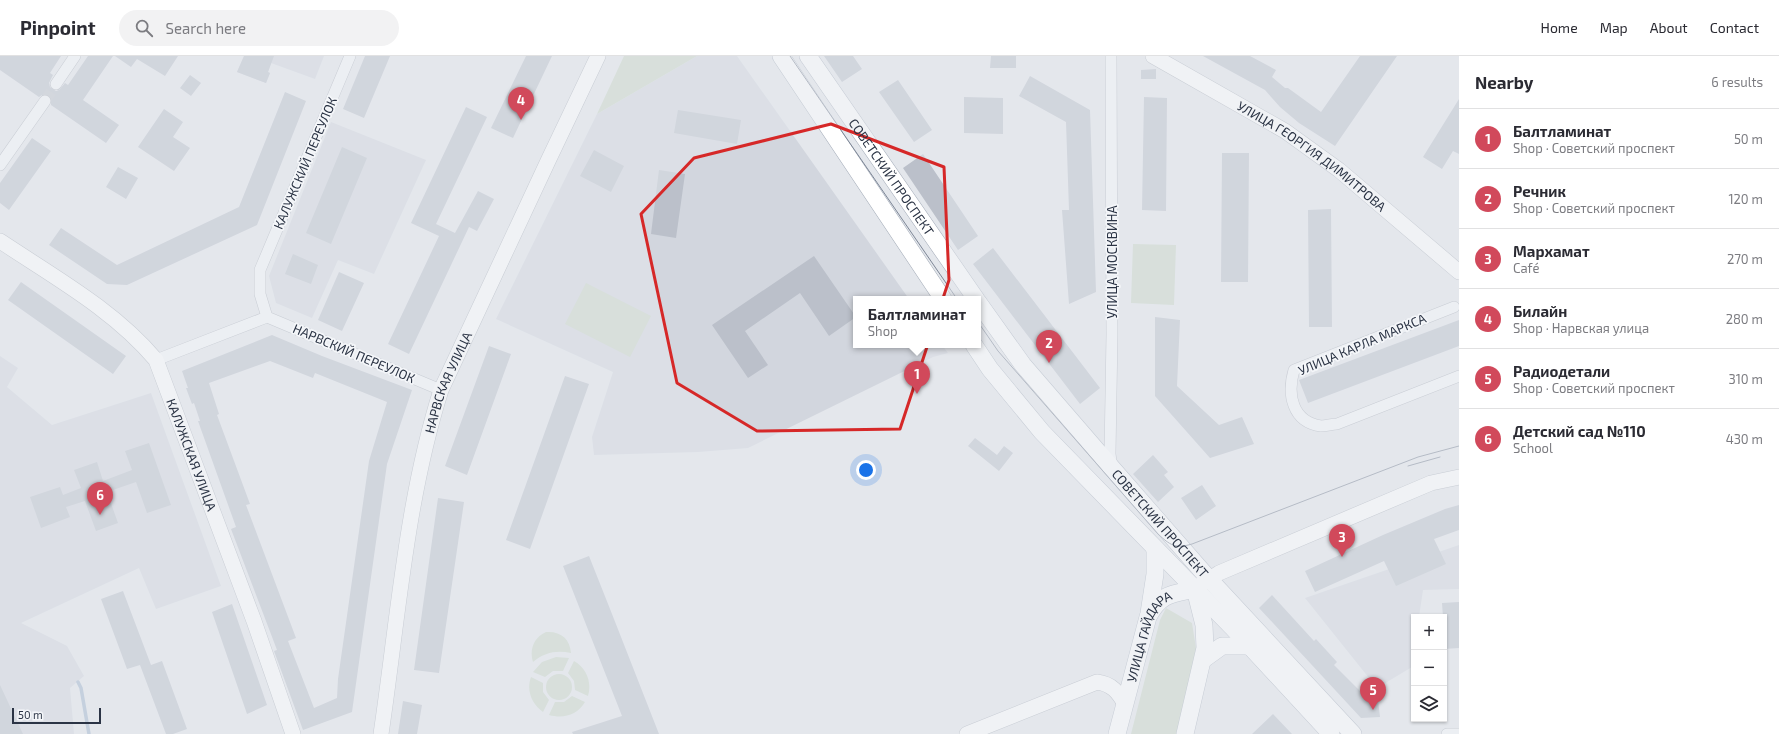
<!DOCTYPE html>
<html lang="en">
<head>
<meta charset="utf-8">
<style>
	:root { --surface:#fff; --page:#f2f2f3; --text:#2b2b33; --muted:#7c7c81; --line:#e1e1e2; --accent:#d1495b }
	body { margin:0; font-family:"Exo 2",sans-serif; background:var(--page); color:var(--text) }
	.controls { position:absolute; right:12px; bottom:12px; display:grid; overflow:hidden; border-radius:0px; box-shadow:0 1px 3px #0004 }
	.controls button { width:36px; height:36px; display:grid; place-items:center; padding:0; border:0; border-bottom:1px solid var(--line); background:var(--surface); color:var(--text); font:20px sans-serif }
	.scale { position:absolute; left:12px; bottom:10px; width:89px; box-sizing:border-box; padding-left:4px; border:2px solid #2b3445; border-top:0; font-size:11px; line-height:14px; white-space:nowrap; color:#2b3445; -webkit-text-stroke:3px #f4f6f9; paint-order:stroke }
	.you { position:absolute; left:866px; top:414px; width:14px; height:14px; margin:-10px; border:3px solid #fff; border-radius:50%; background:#1a73e8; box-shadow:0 0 0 6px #1a73e833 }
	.badge { display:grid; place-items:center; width:26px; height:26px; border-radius:50%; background:var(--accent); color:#fff; font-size:13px; font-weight:700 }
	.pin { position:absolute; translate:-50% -33px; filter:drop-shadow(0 1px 2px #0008) }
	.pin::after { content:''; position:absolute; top:21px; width:14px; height:12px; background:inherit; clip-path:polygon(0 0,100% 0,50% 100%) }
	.popup { position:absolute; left:853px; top:240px; width:128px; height:52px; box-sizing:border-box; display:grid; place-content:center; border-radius:0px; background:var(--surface); filter:drop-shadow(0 1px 3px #0005); font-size:13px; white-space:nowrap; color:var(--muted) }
	.popup b { font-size:15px; color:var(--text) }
	.popup::after { content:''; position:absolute; left:50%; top:100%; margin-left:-8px; border:8px solid transparent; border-top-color:var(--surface) }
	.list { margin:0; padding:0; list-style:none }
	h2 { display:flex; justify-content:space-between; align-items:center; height:52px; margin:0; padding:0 16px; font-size:17px }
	h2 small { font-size:13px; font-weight:400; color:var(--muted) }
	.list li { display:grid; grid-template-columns:26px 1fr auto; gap:12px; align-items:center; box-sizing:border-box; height:60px; padding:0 16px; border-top:1px solid var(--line) }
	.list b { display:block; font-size:15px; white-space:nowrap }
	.list p { margin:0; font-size:13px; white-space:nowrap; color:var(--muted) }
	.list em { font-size:13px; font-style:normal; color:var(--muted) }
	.icon { flex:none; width:22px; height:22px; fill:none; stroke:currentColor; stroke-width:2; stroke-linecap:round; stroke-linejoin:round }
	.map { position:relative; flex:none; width:1459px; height:678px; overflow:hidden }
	header { display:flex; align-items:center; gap:24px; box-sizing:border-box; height:56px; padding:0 20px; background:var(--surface); border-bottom:1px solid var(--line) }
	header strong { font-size:19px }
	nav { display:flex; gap:22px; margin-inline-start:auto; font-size:14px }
	.search { width:280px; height:36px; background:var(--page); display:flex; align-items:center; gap:10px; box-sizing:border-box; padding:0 14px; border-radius:22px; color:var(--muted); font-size:15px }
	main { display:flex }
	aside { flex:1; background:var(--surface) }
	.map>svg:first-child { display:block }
</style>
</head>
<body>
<header>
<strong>Pinpoint</strong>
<div class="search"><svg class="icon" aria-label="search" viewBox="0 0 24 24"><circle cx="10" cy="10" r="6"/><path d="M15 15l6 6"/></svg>Search here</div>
<nav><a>Home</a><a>Map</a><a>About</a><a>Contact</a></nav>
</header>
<main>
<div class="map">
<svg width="1459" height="678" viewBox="0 0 1459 678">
	<rect width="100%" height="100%" fill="#e4e7ec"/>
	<path fill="#d2d6de" d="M244,0H324L315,23L271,7L268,16L270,17L266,27L237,16Z
		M697,0H737L909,243H856V289H942L948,297L933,301L748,392L698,396L594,399L592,381L613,316L496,263L597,58Z
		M331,66L426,104L374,218L338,204L312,262L276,247L269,220Z
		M0,300L18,312L7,331L52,369L151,337L221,530L156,553L139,512L21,567L67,590L84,620L70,632L74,678H0Z
		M1459,489V533L1423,534L1419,561H1414V599L1412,611L1377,632L1305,542Z"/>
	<path fill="#c9d6c5" d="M624,0H697L597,58Z
		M1133,188L1176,189L1174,249L1131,247Z
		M586,227L651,260L630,301L565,268Z
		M1166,552L1192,567L1198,605L1177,678H1131L1160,564Z
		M546,576C561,575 570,583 571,597C557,594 545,596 533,606C529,594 534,581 546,576Z
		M556,601L569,602L563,615H553L545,621L533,616L542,606Z
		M574,605C587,612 592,627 588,640L575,634L574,625L568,617Z
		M546 631a13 13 0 1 1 26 0a13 13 0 1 1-26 0Z
		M531,621L543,627V636L549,644L543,656C532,648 526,635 531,621Z
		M572,640L585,646C577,659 564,663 549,659L555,646H564Z"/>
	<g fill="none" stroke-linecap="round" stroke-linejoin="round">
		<path stroke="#9fb4cc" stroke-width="3.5" d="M78,626L81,632L89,678"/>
	</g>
	<path fill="#bbc0ca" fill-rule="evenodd" d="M0,0H61L50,17L53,19L49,27L50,31L56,35L59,34L65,27L68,29L88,0H113L83,44L119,69L106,87L51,49V42L49,39H42L39,41L0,14Z
		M115,0H178L165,20L137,3L131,11Z
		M244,0H274L268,16L270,17L266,27L237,16Z
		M365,0H390L364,62L343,53Z
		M526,0H552L513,82L491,72Z
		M824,0H853L862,13L842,26Z
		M991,0H1016V12H990Z
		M1203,0H1250L1276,14L1272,21L1285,32H1288L1321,56L1360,0H1397L1335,90L1299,67L1280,51L1265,34Z
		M1156,13V23H1141V14Z
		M190,19L201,27L191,40L180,32Z
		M1030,20L1090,54L1096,236L1069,248L1062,154H1069L1066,66L1019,40Z
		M898,24L932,74L914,86L879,36Z
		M285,36L306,45L257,169L127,229L107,228L49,189L61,172L117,209L239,151Z
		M964,41L1003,42V78L964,77Z
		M1144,41L1167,42L1166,155L1142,154Z
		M1459,43V98L1453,95L1442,113L1423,101Z
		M466,51L487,61L436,168L455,177L478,135L494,143L477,175L469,171L409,298L388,288L439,180L411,167Z
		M164,53L183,66L173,81L190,92L174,115L138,91Z
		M678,54L741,64L737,88L674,77Z
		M32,82L51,95L9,154L0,147V127Z
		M342,91L367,102L331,188L306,177Z
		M594,94L624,110L611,136L580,120Z
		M1222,97H1249L1248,226H1221Z
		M923,98L978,180L958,194L903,112Z
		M118,111L138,122L126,143L106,131Z
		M659,114L685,118L676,182L651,178Z
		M1331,153L1332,271H1309L1308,154Z
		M993,192L1100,332L1080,348L973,208Z
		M293,198L318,209L311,228L285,218Z
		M814,200L856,261L829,280L800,237L745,275L768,309L748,322L712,269Z
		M339,216L364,227L342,275L318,264Z
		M21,226L126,300L113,318L8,244Z
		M1155,261L1180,264L1177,330L1219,369L1242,361L1254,388L1210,402L1155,340Z
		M1459,264V290L1308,347L1299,324Z
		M272,279L322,300L412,334L387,408L352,656L303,674L274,595L277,594L231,473L236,471L198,365H200L194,347L192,348L186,332H188L182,315ZM270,305L313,322L315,317L387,346L369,405L338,623L337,642L314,652L288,585L296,582L246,449L250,448L217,359L219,358L209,327Z
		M489,290L511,298L467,419L445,410Z
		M565,320L589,328L530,493L506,484Z
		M975,382L997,399L1004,390L1013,397L999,415L968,390Z
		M149,387L171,449L147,457L136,426L107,436L118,467L96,475L85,445L66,451L70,461L41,472L30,441L60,431L63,439L81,432L74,414L97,406L103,425L132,414L125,395Z
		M1153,399L1168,416L1164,419L1174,431L1158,446L1133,418Z
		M1202,429L1216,450L1196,464L1181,442Z
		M438,442L464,446L439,617L414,614Z
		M1459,449V474L1434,483L1446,508L1396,530L1384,505L1315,536L1305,515L1383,479L1445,453Z
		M589,500L612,558L659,678H573L572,676L622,660L563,510Z
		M123,535L151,609L162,605L187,673L173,678H166L140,609L127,613L101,543Z
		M1272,539L1314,585L1316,583L1337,606L1334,609L1369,644H1378L1380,661L1361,662L1259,552Z
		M1459,546V592L1444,593V561H1443L1442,547Z
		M232,548L267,649L247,658L212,556Z
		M0,629L23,678H0Z
		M403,645L422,649L417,678H398Z
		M1273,658L1292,678H1252Z"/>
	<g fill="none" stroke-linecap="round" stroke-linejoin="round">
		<path stroke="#bfc3cb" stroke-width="11" stroke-dasharray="11 5.5" stroke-linecap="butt" d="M45,45L56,28"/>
		<defs>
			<path id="street" d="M1111,0L1112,278L1110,398L1112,412
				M56,28L75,0
				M0,109L45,45
				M1454,251L1294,314C1287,338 1292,366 1321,370C1326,370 1332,368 1337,368L1459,320
				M267,261L260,238V214L350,0
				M156,304L267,261L441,334
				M1447,678H1459"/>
			<g id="secondary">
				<path id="s1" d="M1153,0L1285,75L1339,114L1459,216"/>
				<path id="s2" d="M0,185C54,221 114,254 156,304L254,565L293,678"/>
				<path d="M1200,529L1219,517L1431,427L1459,421"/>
				<path id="s3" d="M381,678C398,563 406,445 441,334L548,105L598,0"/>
				<path d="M967,678L1097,626C1112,628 1118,636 1125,648"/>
			</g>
			<g id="primary">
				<path d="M781,0L943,243"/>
				<path id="s4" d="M808,0L976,243"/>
				<path id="s5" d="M978,246L1023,309L1112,412L1209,523L1353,678"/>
				<path d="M974,289L990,313L1042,376L1232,571L1331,678"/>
				<path d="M1149,557L1155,518V494"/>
				<path d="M1204,603L1222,590H1249"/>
				<path id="s6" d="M1117,678L1148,561C1160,538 1171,538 1195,533"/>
				<path d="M1185,678L1205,592L1204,569L1195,533"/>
			</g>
		</defs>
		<use href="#street" stroke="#a9aeb7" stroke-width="12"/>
		<use href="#secondary" stroke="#a9aeb7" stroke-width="16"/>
		<use href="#primary" stroke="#a3abb8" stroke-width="18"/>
		<use href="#street" stroke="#f7f8fa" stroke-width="11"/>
		<use href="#secondary" stroke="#fff" stroke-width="15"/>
		<use href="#primary" stroke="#fff" stroke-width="17"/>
		<path stroke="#7d8696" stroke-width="1" d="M790,0L957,243
			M978,266L998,295L1158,478C1170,489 1175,493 1192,488L1418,401L1459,390
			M1408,410L1440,401"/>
	</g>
	<path d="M0 0H1459V678H0ZM831,68L944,111L949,224L900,373L757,375L677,327L641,158L694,102Z" fill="#e4e7ec" fill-opacity=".55" fill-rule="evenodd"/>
	<path fill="none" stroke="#d62828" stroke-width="3" stroke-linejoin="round" d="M831,68L944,111L949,224L900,373L757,375L677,327L641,158L694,102Z"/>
	<g text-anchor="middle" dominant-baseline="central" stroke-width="3.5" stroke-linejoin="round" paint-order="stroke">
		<g font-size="13" fill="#2b3445" stroke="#f4f6f9">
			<text stroke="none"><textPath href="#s1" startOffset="188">УЛИЦА ГЕОРГИЯ ДИМИТРОВА</textPath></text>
			<text transform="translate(305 107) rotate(-67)">КАЛУЖСКИЙ ПЕРЕУЛОК</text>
			<text stroke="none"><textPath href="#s4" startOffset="147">СОВЕТСКИЙ ПРОСПЕКТ</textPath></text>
			<text transform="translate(1112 206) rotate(-90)">УЛИЦА МОСКВИНА</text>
			<text transform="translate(1362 288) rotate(-23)">УЛИЦА КАРЛА МАРКСА</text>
			<text transform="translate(354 297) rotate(23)">НАРВСКИЙ ПЕРЕУЛОК</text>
			<text stroke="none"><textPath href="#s3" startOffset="359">НАРВСКАЯ УЛИЦА</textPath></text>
			<text stroke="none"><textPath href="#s2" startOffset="298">КАЛУЖСКАЯ УЛИЦА</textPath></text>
			<text stroke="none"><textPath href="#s5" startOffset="287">СОВЕТСКИЙ ПРОСПЕКТ</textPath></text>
			<text stroke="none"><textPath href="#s6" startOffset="104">УЛИЦА ГАЙДАРА</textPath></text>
		</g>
	</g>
</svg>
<div class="controls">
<button>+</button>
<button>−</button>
<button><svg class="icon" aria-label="layers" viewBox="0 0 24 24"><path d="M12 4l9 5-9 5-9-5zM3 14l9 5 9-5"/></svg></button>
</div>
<div class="scale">50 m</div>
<div class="you"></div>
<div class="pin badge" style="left:917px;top:338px">1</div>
<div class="popup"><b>Балтламинат</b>Shop</div>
<div class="pin badge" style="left:1049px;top:307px">2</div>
<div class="pin badge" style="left:1342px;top:501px">3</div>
<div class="pin badge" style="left:521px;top:64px">4</div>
<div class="pin badge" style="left:1373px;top:654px">5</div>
<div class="pin badge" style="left:100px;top:459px">6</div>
</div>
<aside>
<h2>Nearby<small>6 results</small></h2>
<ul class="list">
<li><span class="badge">1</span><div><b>Балтламинат</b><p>Shop · Советский проспект</p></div><em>50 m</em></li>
<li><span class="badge">2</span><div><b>Речник</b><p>Shop · Советский проспект</p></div><em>120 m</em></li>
<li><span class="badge">3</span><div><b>Мархамат</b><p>Café</p></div><em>270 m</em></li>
<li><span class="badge">4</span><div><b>Билайн</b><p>Shop · Нарвская улица</p></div><em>280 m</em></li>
<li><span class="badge">5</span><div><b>Радиодетали</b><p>Shop · Советский проспект</p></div><em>310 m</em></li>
<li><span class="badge">6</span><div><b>Детский сад №110</b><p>School</p></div><em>430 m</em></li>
</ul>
</aside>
</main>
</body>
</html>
